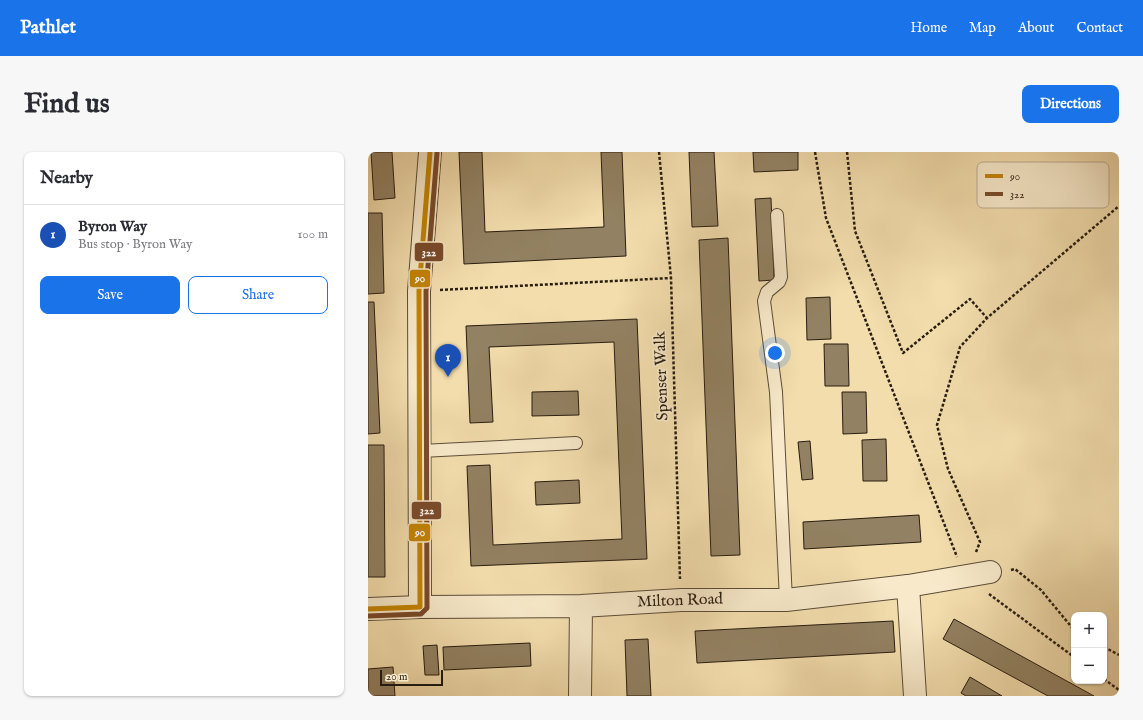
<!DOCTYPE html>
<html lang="en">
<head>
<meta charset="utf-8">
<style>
	:root { --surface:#fff; --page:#f7f7f7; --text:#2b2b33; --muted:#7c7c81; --line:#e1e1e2; --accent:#1a73e8 }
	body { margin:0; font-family:"IM FELL English",serif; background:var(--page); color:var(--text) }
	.controls { position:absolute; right:12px; bottom:12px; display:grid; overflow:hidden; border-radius:8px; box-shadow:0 1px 3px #0004 }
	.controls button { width:36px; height:36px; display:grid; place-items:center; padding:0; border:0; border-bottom:1px solid var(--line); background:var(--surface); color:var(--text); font:20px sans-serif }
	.scale { position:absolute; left:12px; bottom:10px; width:63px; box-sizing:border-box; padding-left:4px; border:2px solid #281d11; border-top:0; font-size:11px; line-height:14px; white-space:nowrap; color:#281d11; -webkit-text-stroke:3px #f7e9ca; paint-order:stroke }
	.you { position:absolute; left:407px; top:201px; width:14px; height:14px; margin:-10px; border:3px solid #fff; border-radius:50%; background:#1a73e8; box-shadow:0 0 0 6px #1a73e833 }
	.badge { display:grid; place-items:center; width:26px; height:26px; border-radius:50%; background:var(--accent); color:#fff; font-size:13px; font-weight:700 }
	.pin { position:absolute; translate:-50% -33px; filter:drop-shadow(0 1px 2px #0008) }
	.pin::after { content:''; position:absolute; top:21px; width:14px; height:12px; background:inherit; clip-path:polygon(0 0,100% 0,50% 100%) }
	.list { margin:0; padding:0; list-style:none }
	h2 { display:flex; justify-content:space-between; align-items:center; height:52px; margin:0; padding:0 16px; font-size:17px }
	h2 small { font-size:13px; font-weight:400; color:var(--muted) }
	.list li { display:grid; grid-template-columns:26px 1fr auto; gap:12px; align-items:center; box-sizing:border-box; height:60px; padding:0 16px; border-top:1px solid var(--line) }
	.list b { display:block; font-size:15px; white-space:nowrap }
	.list p { margin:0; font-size:13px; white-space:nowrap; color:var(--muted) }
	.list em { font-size:13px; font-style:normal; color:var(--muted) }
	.actions { display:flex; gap:8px; padding:12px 16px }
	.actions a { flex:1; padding:9px 0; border:1px solid var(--accent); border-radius:8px; text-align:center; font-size:14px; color:var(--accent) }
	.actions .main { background:var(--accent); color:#fff }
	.map { position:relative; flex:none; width:751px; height:544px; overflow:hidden; border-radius:8px }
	header { display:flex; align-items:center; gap:24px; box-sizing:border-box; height:56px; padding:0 20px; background:var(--accent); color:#fff }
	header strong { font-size:19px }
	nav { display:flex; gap:22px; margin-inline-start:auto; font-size:14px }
	.intro { display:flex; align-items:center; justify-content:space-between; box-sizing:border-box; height:96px; padding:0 24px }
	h1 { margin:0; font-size:28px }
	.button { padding:10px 18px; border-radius:8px; background:var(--accent); color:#fff; font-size:14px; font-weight:700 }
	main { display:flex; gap:24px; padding:0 24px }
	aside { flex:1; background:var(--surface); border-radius:8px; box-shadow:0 1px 3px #0004 }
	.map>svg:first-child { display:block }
</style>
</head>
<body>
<header>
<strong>Pathlet</strong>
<nav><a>Home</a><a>Map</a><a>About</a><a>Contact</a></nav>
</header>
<div class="intro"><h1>Find us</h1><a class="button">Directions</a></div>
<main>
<aside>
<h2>Nearby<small></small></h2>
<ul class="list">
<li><span class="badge" style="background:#1a4fb4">1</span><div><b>Byron Way</b><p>Bus stop · Byron Way</p></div><em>100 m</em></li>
</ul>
<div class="actions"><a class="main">Save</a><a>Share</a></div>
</aside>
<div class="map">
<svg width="751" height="544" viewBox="0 0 751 544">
	<rect width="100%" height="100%" fill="#f3ddad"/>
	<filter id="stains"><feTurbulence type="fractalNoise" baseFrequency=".005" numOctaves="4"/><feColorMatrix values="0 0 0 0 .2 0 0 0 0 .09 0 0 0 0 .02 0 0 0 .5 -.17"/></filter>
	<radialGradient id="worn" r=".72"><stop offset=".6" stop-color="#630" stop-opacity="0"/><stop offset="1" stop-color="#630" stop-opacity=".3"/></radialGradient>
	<path fill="#928162" stroke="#281d11" d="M3,0H24L27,46L6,48Z
		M91,0H114L117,80L236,75L233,0H254L258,104L96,112Z
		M321,0H346L350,74L324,75Z
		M385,0H430V18L386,20Z
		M403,46L406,128L391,129L387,47Z
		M0,61H14L16,141L0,142Z
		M360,86L372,403L343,404L331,88Z
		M462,145L463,187L439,188L438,146Z
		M0,150H6L12,281L0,282Z
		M269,167L279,407L103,414L99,314L122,313L125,393L254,387L246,190L121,195L125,270L102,271L98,174Z
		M456,192H480L481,234H457Z
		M210,239L211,263L164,264V240Z
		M474,240H498L499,281L475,282Z
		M518,287L519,329H495L494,288Z
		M442,289L445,327L434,328L430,290Z
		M0,293H16L17,425H0Z
		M211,328L212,351L168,353L167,330Z
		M551,363L553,390L436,397L435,370Z
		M586,467L726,544H680L575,487Z
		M525,469L527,500L329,511L327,479Z
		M280,487L283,544H259L257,488Z
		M162,491L163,514L76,518L75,495Z
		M69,493L71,523H57L55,494Z
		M25,515L27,544H0V517Z
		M602,525L634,544H598L593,541Z"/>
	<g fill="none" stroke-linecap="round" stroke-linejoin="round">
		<defs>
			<path id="lane" d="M409,63L413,125L411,130L399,140L396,149L408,240L418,448
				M53,299L208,291"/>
			<path id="street" d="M540,434L547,544
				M52,455L51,139L62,0
				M0,457L52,455L213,454L313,448H418L540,434L622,420
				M212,544L213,454"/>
		</defs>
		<use href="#lane" stroke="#5b4d38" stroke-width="14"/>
		<use href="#street" stroke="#5b4d38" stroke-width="24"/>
		<path stroke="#281d11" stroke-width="2.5" stroke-dasharray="3 2" stroke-linecap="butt" d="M291,0L303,126L312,427
			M447,0L458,66L589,405
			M479,0L487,79L535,201L602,147L619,166
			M72,138L303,126
			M608,400L612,390L580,317L569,273L592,195L619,166L751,54
			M643,418L647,417L673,438L706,478
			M621,442L706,505
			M736,495L751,503
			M736,527L751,538
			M751,544V543"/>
		<use href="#lane" stroke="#f7e9ca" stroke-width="12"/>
		<use href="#street" stroke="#f7e9ca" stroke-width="22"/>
		<defs>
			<path id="bus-1" d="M0,457L52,455L51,139L62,0"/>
			<path id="bus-2" d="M0,464L53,462L59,456L58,139L69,1"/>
		</defs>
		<use href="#bus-1" stroke="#f7e9ca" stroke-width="8"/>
		<use href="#bus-2" stroke="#f7e9ca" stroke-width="8"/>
		<use href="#bus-1" stroke="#c38404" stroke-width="5"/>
		<use href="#bus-2" stroke="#7a4b2a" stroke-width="5"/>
	</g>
	<g text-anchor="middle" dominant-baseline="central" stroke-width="3.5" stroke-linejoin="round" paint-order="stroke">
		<g font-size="16" fill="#281d11" stroke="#f7e9ca">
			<text transform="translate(294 224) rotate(-92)">Spenser Walk</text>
			<text transform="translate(312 449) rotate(-2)">Milton Road</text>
		</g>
	</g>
	<rect x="609" y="10" width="132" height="46" rx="6" fill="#f7e9ca" stroke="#b9ac92" stroke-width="1"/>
	<rect x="617" y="22" width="18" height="4" fill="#c38404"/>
	<rect x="617" y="40" width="18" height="4" fill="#7a4b2a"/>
	<g font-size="11" fill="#281d11">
		<text x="642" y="28">90</text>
		<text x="642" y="46">322</text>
	</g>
	<g stroke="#f7e9ca" stroke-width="1.5">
		<rect x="46" y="90" width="30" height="20" rx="4" fill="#7a4b2a"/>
		<rect x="41" y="117" width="22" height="19" rx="4" fill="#c38404"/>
		<rect x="43" y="349" width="31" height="19" rx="4" fill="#7a4b2a"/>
		<rect x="40" y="371" width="23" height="19" rx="4" fill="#c38404"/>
	</g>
	<g font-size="11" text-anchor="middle" font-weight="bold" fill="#fff">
		<text x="61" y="104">322</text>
		<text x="52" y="130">90</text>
		<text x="59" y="362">322</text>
		<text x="52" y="384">90</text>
	</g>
	<rect width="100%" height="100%" filter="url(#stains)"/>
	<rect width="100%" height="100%" fill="url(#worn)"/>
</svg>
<div class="controls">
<button>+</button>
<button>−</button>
</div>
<div class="scale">20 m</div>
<div class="you"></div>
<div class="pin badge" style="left:80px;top:225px;background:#1a4fb4">1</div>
</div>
</main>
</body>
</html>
